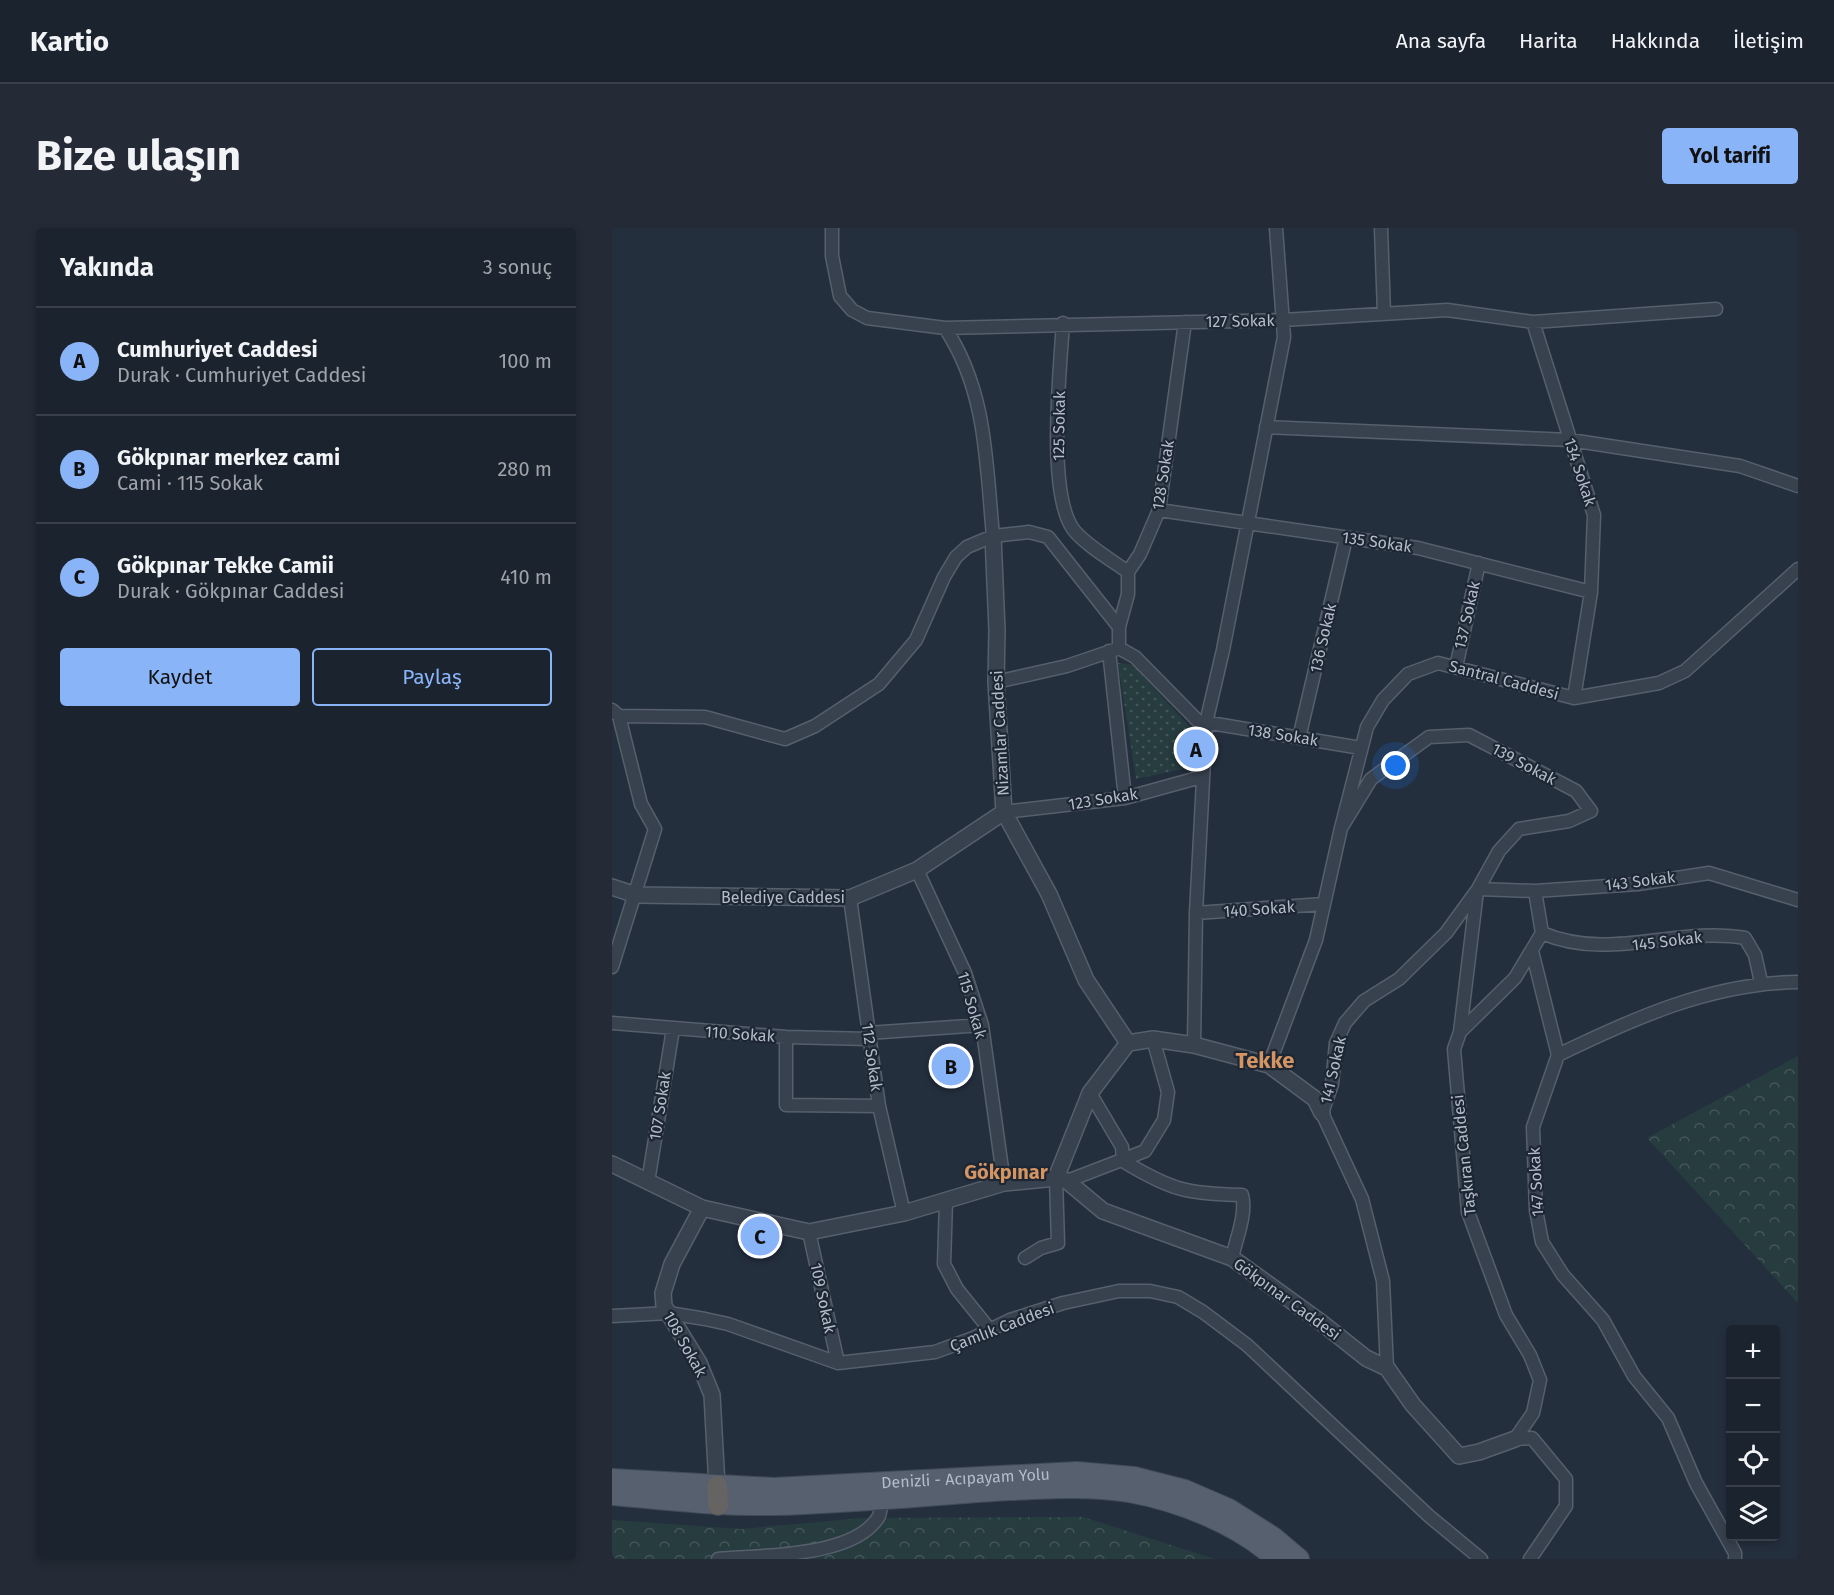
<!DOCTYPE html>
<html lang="tr">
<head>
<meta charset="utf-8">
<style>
	:root { --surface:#1b232e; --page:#242b36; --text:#f1f3f6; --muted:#a0a4aa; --line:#39404a; --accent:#8ab4f8 }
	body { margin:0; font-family:"Fira Sans",sans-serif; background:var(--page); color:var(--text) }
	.controls { position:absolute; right:18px; bottom:18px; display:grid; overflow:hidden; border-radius:6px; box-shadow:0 3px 9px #0003 }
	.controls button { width:54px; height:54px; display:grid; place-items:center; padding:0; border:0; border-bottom:2px solid var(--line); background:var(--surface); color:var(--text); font:30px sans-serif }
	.you { position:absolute; left:784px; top:538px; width:21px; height:21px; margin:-15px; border:4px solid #fff; border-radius:50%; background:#1a73e8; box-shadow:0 0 0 9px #1a73e833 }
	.badge { display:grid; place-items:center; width:39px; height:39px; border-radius:50%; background:var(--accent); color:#111; font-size:20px; font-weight:700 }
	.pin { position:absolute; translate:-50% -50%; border:3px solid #fff; box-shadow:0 2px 6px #0006 }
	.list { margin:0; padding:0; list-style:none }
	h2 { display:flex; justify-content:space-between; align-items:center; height:78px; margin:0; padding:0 24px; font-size:26px }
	h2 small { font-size:20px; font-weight:400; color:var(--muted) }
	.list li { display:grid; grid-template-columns:39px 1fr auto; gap:18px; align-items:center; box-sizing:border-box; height:108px; padding:0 24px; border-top:2px solid var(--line) }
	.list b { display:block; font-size:22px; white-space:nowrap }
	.list p { margin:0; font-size:20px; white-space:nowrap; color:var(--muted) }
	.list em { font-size:20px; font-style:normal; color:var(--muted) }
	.actions { display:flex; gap:12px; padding:18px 24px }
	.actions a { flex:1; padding:14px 0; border:2px solid var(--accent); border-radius:6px; text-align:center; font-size:21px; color:var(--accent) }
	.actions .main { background:var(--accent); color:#111 }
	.icon { flex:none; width:33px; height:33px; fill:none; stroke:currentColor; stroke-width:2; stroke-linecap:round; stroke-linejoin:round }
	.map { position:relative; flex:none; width:1186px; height:1331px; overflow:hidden; border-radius:6px }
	header { display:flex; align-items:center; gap:36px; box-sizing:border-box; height:84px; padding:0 30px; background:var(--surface); border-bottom:2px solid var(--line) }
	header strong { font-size:28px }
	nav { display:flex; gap:33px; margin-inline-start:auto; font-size:21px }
	.intro { display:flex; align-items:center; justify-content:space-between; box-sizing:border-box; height:144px; padding:0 36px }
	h1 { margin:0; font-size:42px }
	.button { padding:15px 27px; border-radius:6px; background:var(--accent); color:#111; font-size:21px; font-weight:700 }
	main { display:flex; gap:36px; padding:0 36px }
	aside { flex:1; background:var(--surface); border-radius:6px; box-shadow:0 3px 9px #0003 }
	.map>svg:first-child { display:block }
</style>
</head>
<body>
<header>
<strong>Kartio</strong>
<nav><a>Ana sayfa</a><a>Harita</a><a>Hakkında</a><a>İletişim</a></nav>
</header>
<div class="intro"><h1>Bize ulaşın</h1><a class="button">Yol tarifi</a></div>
<main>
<aside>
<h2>Yakında<small>3 sonuç</small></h2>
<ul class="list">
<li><span class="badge">A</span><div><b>Cumhuriyet Caddesi</b><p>Durak · Cumhuriyet Caddesi</p></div><em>100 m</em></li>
<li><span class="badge">B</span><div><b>Gökpınar merkez cami</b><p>Cami · 115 Sokak</p></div><em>280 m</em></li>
<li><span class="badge">C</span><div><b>Gökpınar Tekke Camii</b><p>Durak · Gökpınar Caddesi</p></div><em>410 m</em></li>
</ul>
<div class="actions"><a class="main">Kaydet</a><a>Paylaş</a></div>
</aside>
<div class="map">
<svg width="1186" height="1331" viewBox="0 0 1186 1331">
	<defs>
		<pattern id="forest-crowns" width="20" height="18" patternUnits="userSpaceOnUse" patternTransform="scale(1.5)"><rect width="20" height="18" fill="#263c3f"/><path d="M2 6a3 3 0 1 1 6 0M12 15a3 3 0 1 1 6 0" fill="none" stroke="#435659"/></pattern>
		<pattern id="park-dots" width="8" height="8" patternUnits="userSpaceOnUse" patternTransform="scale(1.5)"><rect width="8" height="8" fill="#263c3f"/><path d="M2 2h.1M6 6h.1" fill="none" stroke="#435659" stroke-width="1.8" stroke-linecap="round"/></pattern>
	</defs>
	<rect width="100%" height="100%" fill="#242f3e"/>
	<path fill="url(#forest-crowns)" d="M1186,828V1075L1035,910Z
		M471,1289L603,1331H0V1292L129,1301L249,1290Z"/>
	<path fill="url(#park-dots)" d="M506,435L521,437L584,506L571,541L524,551Z"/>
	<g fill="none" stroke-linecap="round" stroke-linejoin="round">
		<defs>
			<path id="minor" d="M220,0V28L228,68L240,82L255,90L333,100L671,92L835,82L921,94L1104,81
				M769,0L772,86
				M921,94L982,287L979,364L962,470
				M451,95C448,141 435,264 461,301C472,316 501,333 516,344
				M333,100C375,163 374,235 381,308
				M654,199L958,212L1128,238L1186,258
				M547,282L806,320L979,364
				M507,420V399L516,366V344L528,326L547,282L573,94
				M507,420L523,429L586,493L749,520
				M497,423L513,570
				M844,439L867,335
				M384,454L455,438L505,421
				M0,482L7,488L93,489L173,511L203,498L267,456L304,412L332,349L344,329L355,319L381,308L417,304L436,309L507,399
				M687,510L734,310
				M392,584L513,570L589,549
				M729,600L759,551L817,509L857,507L964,563L979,583L957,593L907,601L887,623L866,661L834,705L787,751L752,773L733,795L724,815L720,856L710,885L750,971L771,1053L775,1140
				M305,642L353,745L370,797L392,955
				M866,661L923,663L1026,656L1097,645L1186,672
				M865,663L848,804L842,821L856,984L894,1087L918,1127L928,1152L921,1185L903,1211
				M238,670L267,878L292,985
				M584,685L711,676
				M930,705C998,734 1065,698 1133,710L1143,727L1149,754
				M920,723L946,827
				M0,739L43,601L29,576L7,488
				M0,795L174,809L257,811
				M848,804L903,750L930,705L923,663
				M256,805L370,797
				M174,809V877L267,878
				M582,817L584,685L594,495L611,422L672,109L664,0
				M657,837L704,712L729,600L755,499L771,472L796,446L826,435L962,470L1047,455L1073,443L1186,341
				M478,865L510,919L511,933
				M511,933C559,962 575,966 630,967C635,986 624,1011 620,1030
				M455,953L533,923L552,892L556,864L541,811
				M36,954L61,801
				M334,973L332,1036L345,1061L378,1102
				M197,1004L226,1135
				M413,1030L429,1020L446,1015L444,950
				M0,1088L57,1085L93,1091L116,1096L226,1135L323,1124L361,1110L398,1092L451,1075L507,1063H538L566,1069L591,1084L635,1117L817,1288L869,1331
				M903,1211L920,1210L954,1251V1278L918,1331
				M106,1331C148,1327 243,1330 267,1288C269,1283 269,1275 270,1270
				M1123,1331V1325L1084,1255L1056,1190L1022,1148L991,1092L951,1047L930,1014L924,982L921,899L946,827C1022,790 1100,755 1186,754"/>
			<path id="tertiary" d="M381,308L385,402L384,454L392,584L437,666L474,752L516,815
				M0,659L24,667L238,670L305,642L392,584
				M0,936L90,980L197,1004L292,985L392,955L444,950L455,953L491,983L620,1030L710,1095L754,1130L775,1140L801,1177L847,1228L867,1224L903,1211
				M444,950L478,865L516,815L541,811L582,817L657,837L703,871L710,885
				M90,980L60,1036L51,1065L52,1078L87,1135L100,1167L105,1258"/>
			<g id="primary">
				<path id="s1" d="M0,1251L162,1260L465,1244L522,1249L573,1262L617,1281L661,1309L687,1331"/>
				<path d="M0,1267C54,1272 108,1278 163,1277C236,1275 308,1268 381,1263C425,1261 473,1257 517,1264C567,1273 626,1296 664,1331"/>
			</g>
			<path id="trunk" d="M105,1258L106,1277"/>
		</defs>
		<use href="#minor" stroke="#565f6c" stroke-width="15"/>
		<use href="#tertiary" stroke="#565f6c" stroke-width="18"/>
		<use href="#primary" stroke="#414a57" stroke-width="22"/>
		<use href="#trunk" stroke="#434c59" stroke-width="22"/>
		<use href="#minor" stroke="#38414e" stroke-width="12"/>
		<use href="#tertiary" stroke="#38414e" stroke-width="15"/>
		<use href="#primary" stroke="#56606e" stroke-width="20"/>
		<use href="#trunk" stroke="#656462" stroke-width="20"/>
	</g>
	<g text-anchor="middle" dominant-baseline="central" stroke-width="4.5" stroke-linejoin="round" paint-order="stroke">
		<g font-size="16" fill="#b4bcc9" stroke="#1d2633">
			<text transform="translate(628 93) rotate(-1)">127 Sokak</text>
			<text transform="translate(447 198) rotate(-89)">125 Sokak</text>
			<text transform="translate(968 244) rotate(72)">134 Sokak</text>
			<text transform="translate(551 247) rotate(-81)">128 Sokak</text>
			<text transform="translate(765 314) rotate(8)">135 Sokak</text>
			<text transform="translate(855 387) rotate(-77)">137 Sokak</text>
			<text transform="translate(711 410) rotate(-77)">136 Sokak</text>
			<text transform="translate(892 452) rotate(15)">Santral Caddesi</text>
			<text transform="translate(388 505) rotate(-93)">Nizamlar Caddesi</text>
			<text transform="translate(671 507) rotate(9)">138 Sokak</text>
			<text transform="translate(912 536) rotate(28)">139 Sokak</text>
			<text transform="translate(491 571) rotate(-9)">123 Sokak</text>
			<text transform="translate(1028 653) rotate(-7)">143 Sokak</text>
			<text x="171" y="669">Belediye Caddesi</text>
			<text transform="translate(647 681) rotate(-4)">140 Sokak</text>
			<text transform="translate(1055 713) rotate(-7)">145 Sokak</text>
			<text transform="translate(360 777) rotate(74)">115 Sokak</text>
			<text transform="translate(128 806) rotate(4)">110 Sokak</text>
			<text transform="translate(260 829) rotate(82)">112 Sokak</text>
			<text transform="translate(721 842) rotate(-77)">141 Sokak</text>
			<text transform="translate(48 878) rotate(-81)">107 Sokak</text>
			<text transform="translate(852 927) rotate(-96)">Taşkıran Caddesi</text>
			<text transform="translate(924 954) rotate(-93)">147 Sokak</text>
			<text transform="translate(211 1070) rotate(78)">109 Sokak</text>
			<text transform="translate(675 1071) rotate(36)">Gökpınar Caddesi</text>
			<text transform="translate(390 1099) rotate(-21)">Çamlık Caddesi</text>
			<text transform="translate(73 1116) rotate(61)">108 Sokak</text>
			<text stroke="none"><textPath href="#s1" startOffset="354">Denizli - Acıpayam Yolu</textPath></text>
		</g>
		<g font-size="20" font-weight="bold" fill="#d59563" stroke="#1d2633">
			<text x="394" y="944">Gökpınar</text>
		</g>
		<g font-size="22" font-weight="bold" fill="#d59563" stroke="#1d2633">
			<text x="653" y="832">Tekke</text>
		</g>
	</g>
</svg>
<div class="controls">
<button>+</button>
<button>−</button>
<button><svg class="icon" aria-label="locate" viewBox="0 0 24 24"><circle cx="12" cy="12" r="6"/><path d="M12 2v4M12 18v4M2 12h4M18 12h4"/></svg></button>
<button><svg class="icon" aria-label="layers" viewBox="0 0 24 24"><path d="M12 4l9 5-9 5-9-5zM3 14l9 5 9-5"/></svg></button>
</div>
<div class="you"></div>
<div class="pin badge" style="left:584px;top:521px">A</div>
<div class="pin badge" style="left:339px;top:838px">B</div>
<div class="pin badge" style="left:148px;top:1008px">C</div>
</div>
</main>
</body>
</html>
